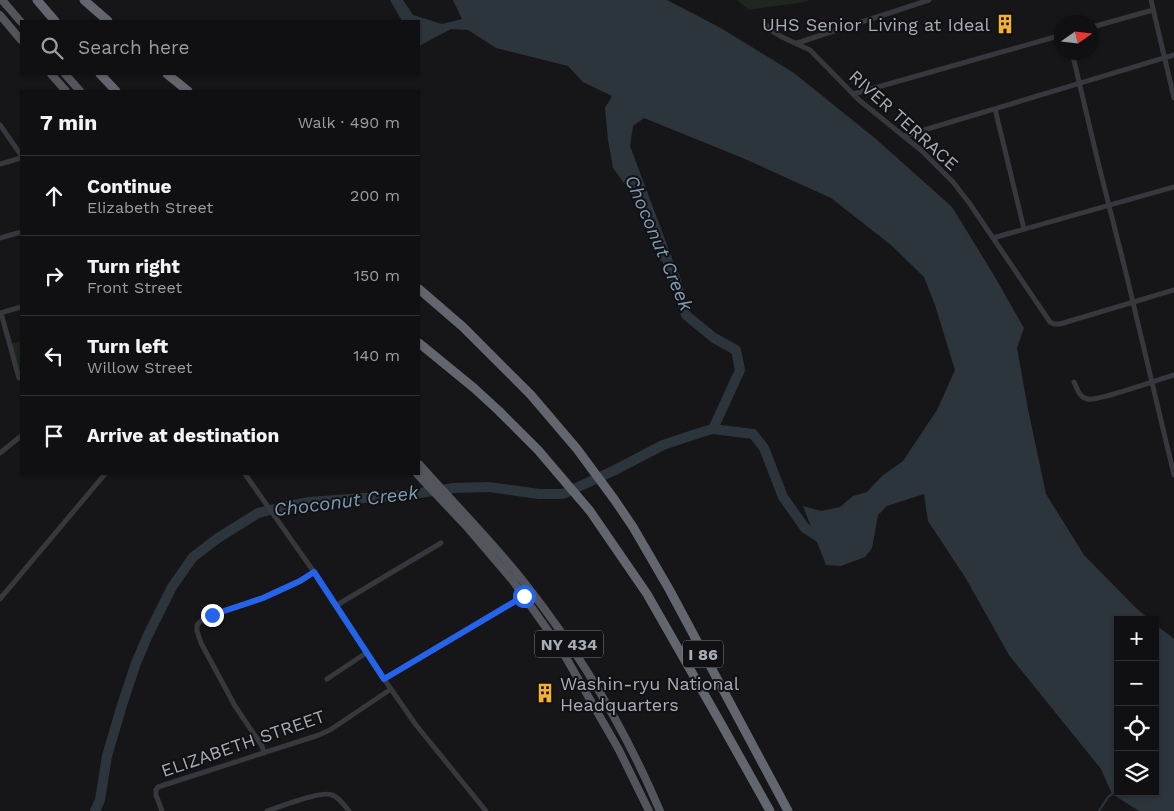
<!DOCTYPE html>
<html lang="en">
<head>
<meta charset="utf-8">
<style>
	:root { --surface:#101012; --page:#19191b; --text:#f1f3f6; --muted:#9c9d9f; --line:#303032 }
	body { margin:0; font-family:"Work Sans",sans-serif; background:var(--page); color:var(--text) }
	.controls { position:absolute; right:15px; bottom:15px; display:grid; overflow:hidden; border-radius:0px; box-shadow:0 1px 4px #0004 }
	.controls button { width:45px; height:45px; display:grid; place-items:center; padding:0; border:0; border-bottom:1px solid var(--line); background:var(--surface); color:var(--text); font:25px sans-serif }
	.compass { position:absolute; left:1054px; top:15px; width:45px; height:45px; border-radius:50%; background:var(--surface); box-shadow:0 1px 4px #0004; rotate:76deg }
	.stop { position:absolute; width:15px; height:15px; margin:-11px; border:4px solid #2563eb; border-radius:50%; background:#fff }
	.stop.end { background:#2563eb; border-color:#fff; box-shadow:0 1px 5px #0008 }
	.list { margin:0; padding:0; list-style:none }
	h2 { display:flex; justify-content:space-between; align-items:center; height:65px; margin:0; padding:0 20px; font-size:21px }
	h2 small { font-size:16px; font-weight:400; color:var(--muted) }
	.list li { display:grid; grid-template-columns:32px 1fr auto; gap:15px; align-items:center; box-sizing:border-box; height:80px; padding:0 20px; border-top:1px solid var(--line) }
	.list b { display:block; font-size:19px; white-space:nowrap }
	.list p { margin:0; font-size:16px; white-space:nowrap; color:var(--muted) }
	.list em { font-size:16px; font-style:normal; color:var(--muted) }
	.icon { flex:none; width:28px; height:28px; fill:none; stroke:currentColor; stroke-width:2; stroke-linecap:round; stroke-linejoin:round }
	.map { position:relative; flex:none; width:1174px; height:811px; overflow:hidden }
	.search { position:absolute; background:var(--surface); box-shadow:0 1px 4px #0004; left:20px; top:20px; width:400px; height:55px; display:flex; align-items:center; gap:12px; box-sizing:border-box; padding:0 18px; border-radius:0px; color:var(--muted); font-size:19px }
	.panel { position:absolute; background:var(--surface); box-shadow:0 1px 4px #0004; left:20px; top:90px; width:400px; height:385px; border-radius:0px }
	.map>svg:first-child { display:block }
</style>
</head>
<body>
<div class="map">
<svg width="1174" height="811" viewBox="0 0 1174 811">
	<rect width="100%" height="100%" fill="#161618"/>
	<path fill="#1e261f" d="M737,0H810L804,2L749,10Z
		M21,341V386L9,344Z"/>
	<path fill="#2c353c" d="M390,0H403L413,15L442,24L462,19L453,0H667L719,27L794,73L876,139L952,207L992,272L1024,328L1017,348L1028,409L1046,494L1084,555L1135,607L1150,620H1118V792H1155V624L1174,639V811H1139L1112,794L1101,769L1009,655L965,577L928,521L924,494L887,506L878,515L872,548L865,557L841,566L826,565L803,506L821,511L840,507L853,496L867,492L882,476L903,461L937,410L955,370L935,305L924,277L891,245L831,198L745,159L644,118L633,126L630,146L672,258L661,261L631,193L613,168L608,140L605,108L612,96L583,82L568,66L496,48L468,30L451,29L419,46V21H402Z"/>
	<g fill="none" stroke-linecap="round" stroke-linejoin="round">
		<path stroke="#2c353c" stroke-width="2" d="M1099,811L1108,797L1112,794"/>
		<path stroke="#2c353c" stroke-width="10" d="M713,429L753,434L764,448L783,497L805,528L822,539L825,538
			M95,811L100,800L107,756L122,705L136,663L148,635L172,587L193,557L218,538L258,513L278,508L309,502L406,495L454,488L489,487L539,494H563L615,470L663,445L699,433L713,429L740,370L736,350L714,338L686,315L674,275L661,247"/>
		<path stroke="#37383d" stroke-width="5" d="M1151,0L1174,98
			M765,24L772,31L782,37L810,50L859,100L922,151L953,182L970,204L993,238L1050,322L1054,324H1060L1174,290
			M1092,27L1153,10
			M797,43L929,0
			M1072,52L1098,162L1126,273L1174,475
			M853,94L1062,35
			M995,109L1024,229
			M0,125L21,155
			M904,136L1174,55
			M0,164L21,158
			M0,238L21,232
			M993,238L1174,187
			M0,313L21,307
			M1,313L19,378
			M1074,382C1077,388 1079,398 1088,399C1094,400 1101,397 1107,396C1129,390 1152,382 1174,375
			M0,453L21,436
			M245,474L314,572L384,679L416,725L486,811
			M0,599L105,474
			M337,605L441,543
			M327,679L366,653
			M384,679L524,596
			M264,753L262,746L235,706L201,643L197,631V625L204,618L212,615L263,598L300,581L314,572
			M162,811L156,795V790L158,787L319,735L330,730L391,689
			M267,811C280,807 322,790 332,795C339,797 345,806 349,811"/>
		<path stroke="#53555c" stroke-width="8" d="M2,0L21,22
			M0,15L21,40
			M51,74L66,91
			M65,74L80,91
			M419,464C455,505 494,543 527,586C581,655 626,731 660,811
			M417,474L466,526L513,581L561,649L619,750L649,811"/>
		<path stroke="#63666e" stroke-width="9" d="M37,0L55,21
			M84,0L108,21
			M100,74L116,91
			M167,74L188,91
			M419,289L463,327L531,395L577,449L614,499L633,527L669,589L788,811
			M419,343L474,388L499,411L538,450L590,511L647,594L719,720L770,811"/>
	</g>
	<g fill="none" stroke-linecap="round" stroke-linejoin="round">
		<path stroke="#2563eb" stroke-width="6" d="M212,615L263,598L300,581L314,572L384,679L524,596"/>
	</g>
	<defs>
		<symbol id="building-bare" viewBox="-9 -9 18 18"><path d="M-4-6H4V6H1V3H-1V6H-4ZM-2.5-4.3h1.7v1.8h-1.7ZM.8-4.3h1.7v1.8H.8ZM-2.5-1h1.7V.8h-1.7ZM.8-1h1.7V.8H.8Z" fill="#f2b134" stroke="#111113" stroke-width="2.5" paint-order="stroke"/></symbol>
	</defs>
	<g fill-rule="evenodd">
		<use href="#building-bare" x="991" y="10" width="28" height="28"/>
		<use href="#building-bare" x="531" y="679" width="28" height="28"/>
	</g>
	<g text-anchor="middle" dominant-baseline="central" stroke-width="4" stroke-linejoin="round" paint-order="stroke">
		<g fill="#111113" stroke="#7b7e86" stroke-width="1">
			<rect x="535" y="630.5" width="68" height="27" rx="4"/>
			<rect x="683" y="640.5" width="40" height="27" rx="4"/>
		</g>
		<g font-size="16" font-weight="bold" fill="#a8adb8">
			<text x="569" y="644">NY 434</text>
			<text x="703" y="654">I 86</text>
		</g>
		<g font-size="18" fill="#a8adb8" stroke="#111113" text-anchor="end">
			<text x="990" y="24">UHS Senior Living at Ideal</text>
			<text x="560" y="683" text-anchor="start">Washin-ryu National<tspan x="560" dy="21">Headquarters</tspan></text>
		</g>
		<g font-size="18" fill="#a8adb8" stroke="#111113">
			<text transform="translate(904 120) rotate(42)">RIVER TERRACE</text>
			<text transform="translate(243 743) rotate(-19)">ELIZABETH STREET</text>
		</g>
		<g font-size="19" font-style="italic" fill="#7f9bb3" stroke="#111113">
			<text transform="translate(659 243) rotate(67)">Choconut Creek</text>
			<text transform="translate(346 501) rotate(-7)">Choconut Creek</text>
		</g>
	</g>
</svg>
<div class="controls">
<button>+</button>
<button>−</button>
<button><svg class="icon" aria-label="locate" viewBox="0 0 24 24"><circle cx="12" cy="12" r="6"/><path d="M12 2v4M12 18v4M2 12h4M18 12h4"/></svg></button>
<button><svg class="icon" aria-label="layers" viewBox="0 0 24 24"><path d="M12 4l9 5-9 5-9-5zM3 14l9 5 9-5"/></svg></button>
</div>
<svg class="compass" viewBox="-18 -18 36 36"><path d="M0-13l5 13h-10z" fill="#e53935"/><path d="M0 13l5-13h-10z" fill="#9c9d9f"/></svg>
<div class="stop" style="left:524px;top:596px"></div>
<div class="stop end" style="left:212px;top:615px"></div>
<div class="search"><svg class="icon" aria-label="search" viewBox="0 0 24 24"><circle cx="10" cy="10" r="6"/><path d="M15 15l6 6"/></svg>Search here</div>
<section class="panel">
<h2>7 min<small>Walk · 490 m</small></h2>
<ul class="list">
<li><svg class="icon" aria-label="ahead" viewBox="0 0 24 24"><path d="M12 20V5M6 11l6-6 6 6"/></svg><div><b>Continue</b><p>Elizabeth Street</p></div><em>200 m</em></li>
<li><svg class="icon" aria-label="right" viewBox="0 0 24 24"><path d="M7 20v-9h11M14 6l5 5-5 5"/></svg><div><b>Turn right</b><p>Front Street</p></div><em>150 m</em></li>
<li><svg class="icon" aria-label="left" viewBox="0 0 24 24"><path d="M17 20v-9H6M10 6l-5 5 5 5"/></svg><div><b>Turn left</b><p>Willow Street</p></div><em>140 m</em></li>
<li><svg class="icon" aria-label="arrive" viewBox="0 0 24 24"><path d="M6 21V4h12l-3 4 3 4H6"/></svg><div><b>Arrive at destination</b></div></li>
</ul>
</section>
</div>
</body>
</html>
